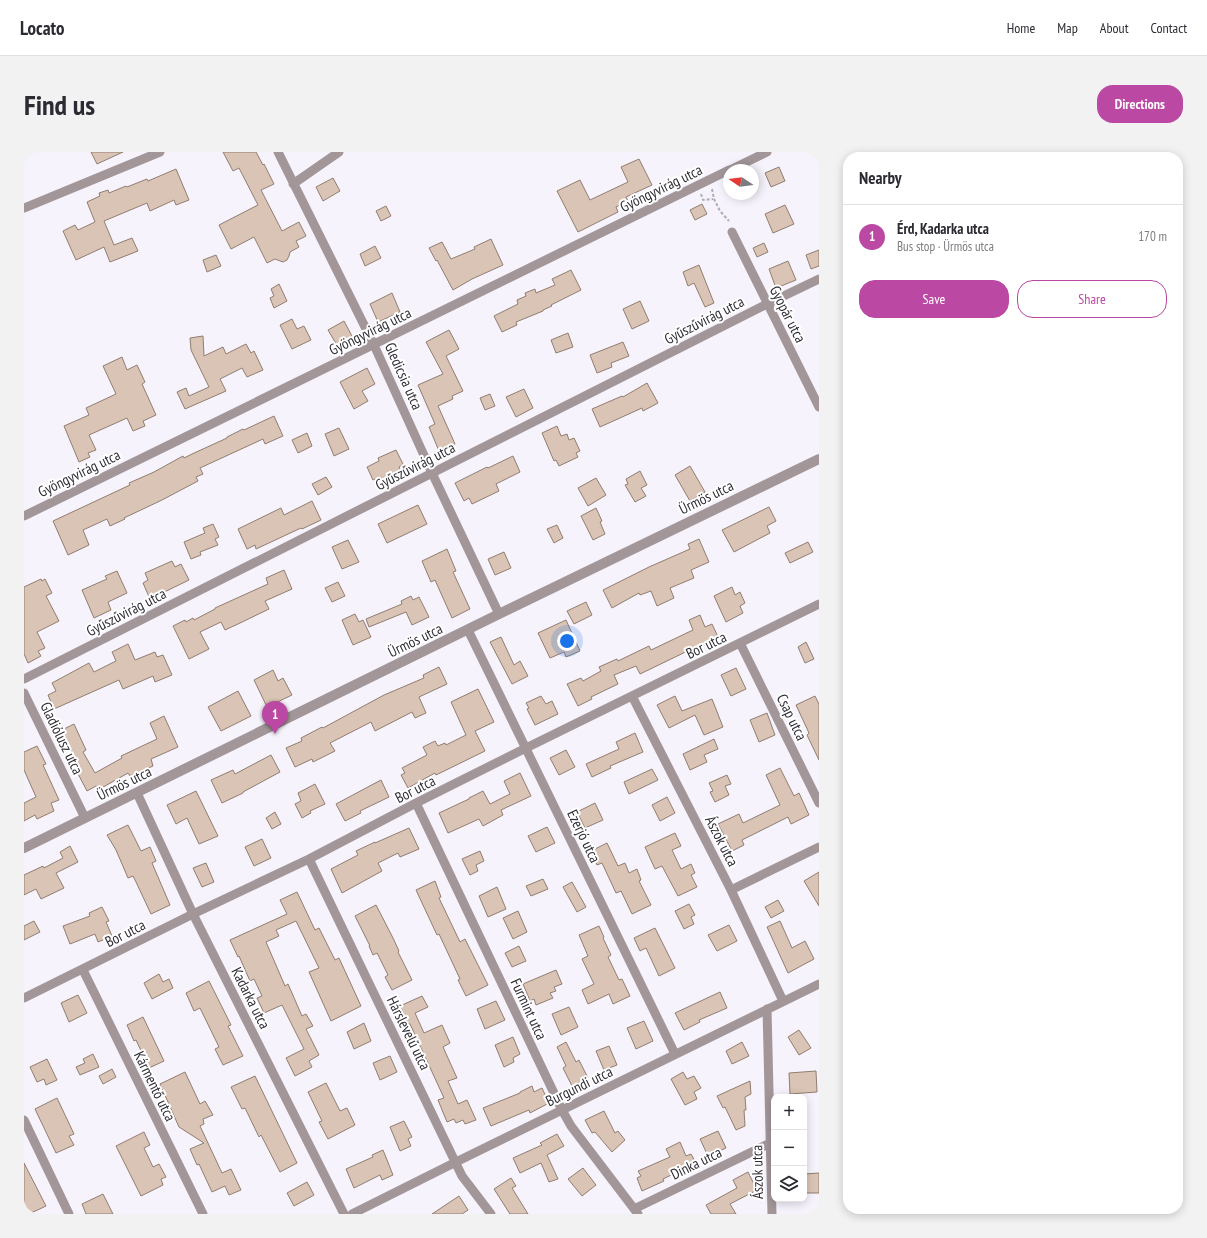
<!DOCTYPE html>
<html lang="en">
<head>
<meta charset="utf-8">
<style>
	:root { --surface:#fff; --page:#f2f2f3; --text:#2b2b33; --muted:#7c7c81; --line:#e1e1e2; --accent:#bb48a2 }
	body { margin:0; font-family:"PT Sans Narrow",sans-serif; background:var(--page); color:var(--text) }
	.controls { position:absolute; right:12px; bottom:12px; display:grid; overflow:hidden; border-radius:8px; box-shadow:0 2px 10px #0003 }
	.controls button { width:36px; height:36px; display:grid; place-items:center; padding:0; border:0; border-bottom:1px solid var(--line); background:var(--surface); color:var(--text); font:20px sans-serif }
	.compass { position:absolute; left:699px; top:12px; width:36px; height:36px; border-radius:50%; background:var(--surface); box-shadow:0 2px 10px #0003; rotate:283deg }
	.you { position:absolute; left:543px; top:489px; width:14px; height:14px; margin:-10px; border:3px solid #fff; border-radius:50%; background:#1a73e8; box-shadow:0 0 0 6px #1a73e833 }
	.badge { display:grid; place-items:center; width:26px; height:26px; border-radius:50%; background:var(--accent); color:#fff; font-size:13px; font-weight:700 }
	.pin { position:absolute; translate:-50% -33px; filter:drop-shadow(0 1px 2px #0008) }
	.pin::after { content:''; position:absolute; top:21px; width:14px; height:12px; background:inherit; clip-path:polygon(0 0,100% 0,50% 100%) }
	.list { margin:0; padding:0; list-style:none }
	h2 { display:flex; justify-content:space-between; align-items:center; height:52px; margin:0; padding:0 16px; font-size:17px }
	h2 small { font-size:13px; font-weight:400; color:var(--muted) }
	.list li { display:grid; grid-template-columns:26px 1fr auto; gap:12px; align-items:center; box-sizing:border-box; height:64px; padding:0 16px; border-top:1px solid var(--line) }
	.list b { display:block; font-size:15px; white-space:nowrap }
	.list p { margin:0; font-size:13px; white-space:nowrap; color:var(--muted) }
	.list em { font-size:13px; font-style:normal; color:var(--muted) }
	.actions { display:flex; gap:8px; padding:12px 16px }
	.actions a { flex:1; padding:9px 0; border:1px solid var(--accent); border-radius:16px; text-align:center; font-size:14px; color:var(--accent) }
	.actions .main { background:var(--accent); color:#fff }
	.icon { flex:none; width:22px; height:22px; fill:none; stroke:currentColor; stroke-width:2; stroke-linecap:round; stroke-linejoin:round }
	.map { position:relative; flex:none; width:795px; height:1062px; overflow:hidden; border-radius:16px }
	header { display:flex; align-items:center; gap:24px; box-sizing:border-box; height:56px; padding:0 20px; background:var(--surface); border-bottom:1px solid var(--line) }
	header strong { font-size:19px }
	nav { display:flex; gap:22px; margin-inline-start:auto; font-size:14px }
	.intro { display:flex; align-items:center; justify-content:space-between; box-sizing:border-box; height:96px; padding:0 24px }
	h1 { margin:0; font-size:28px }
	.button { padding:10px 18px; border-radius:16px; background:var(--accent); color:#fff; font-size:14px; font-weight:700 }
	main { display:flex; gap:24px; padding:0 24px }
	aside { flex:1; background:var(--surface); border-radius:16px; box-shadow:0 2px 10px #0003 }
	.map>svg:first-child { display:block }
</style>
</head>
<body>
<header>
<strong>Locato</strong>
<nav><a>Home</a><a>Map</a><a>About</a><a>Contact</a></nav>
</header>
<div class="intro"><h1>Find us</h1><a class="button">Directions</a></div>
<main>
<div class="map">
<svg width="795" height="1062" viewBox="0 0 795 1062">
	<rect width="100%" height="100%" fill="#f6f3fc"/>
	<path fill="#dac4b5" stroke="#917d70" d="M67,0H99L73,12Z
		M199,0H232L239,13L240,12L250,32L237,38L258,79L275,70L282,84L272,89L275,95L266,100L265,104L263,108L259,110L251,107L243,111L230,85L207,97L195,73L234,53L215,16L209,19Z
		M615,7L628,33L602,45L604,49L592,55L594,60L554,80L533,39L556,28L566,48L604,30L597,15Z
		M755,15L761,29L747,35L741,21Z
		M152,17L165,48L152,53L150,48L126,59L123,51L80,69L90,93L108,86L114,99L86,110L80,95L52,108L39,79L51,73L54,78L71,70L63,50L76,44L75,41L84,38L85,41L102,34L103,35L123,27L124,29Z
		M309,26L316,39L299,49L292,35Z
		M678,52L683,62L671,68L666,58Z
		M761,53L770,72L749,81L741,62Z
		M362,54L367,64L357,69L352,59Z
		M467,87L479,113L448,127L429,138L413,108L412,109L405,96L418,90L427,107L451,97L450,95Z
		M740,91L744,100L733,105L729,96Z
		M351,94L357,106L341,114L336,102Z
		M795,98V114L787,117L782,103Z
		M192,103L197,114L183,120L179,108Z
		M764,109L772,128L752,136L745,117Z
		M675,113L690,151L681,155L670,131L664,134L659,120Z
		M547,118L557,138L527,153L528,154L519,158V159L492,170L493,173L478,180L470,164L494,152L493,148L502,144L501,141L511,137L512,141L531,133L528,127Z
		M255,132L263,149L250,156L246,146L250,144L247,137Z
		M368,141L376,160L354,170L346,152Z
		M616,149L625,169L608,177L599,157Z
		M268,167L273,177L280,174L287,188L268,197L256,173Z
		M320,169L329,186L314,195L304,178Z
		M425,178L435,197L422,204L439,239L428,244L429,247L414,254L431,292L415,299L405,275L411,272L394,233L419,222L402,190Z
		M544,181L549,195L532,201L527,188Z
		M179,184L180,204L199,195L202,202L222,192L227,201L230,199L239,218L223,225L218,216L196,227L202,239L161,257L153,240L162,236L165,244L185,235L167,198L166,186Z
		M599,190L605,204L587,211L588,215L573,221L566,203Z
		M98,205L103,218L113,213L121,230L118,232L132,263L119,269L121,274L109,279L103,266L65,283L72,298L64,301L66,305L55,310L40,274L65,263L62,256L92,242L79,214Z
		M343,216L351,232L338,239L344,249L330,257L316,230Z
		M623,231L634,251L619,259L618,256L576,275L568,257L598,244L599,245Z
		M500,237L509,256L492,265L482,245Z
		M466,242L471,254L461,258L456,246Z
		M250,264L259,284L241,292L239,287L176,316L179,322L172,325L174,329L138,348L100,366L101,367L86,374L83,367L59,378L65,393L44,403L29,369L106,333L105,331L130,320L159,304L160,306L168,302L203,286V285L219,277L220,278Z
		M533,274L537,284L543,282L545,288L550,286L556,299L552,301L554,305L535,314L532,308L530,309L518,281Z
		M315,276L325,297L310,304L301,282Z
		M283,281L288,294L274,301L268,288Z
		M372,298L379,312L375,315L377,320L359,329L357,325L349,328L343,315L355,309L354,306Z
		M489,304L496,320L472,332L475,339L448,352L445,346L440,349L431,331L463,315L464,316Z
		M666,314L681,340L666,349L651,323Z
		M616,319L623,333L617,336L622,344L611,350L601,333L604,332L602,327Z
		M302,325L308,335L294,343L288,332Z
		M572,326L582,343L564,354L554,336Z
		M288,349L297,368L278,377L277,376L232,397L231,393L223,397L214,377L257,356L260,363Z
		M394,353L403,372L363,391L354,372Z
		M745,355L752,369L743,374L746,381L710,400L698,378Z
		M572,356L578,369L576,370L581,382L569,388L557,364Z
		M189,372L195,385L191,387L194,393L176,400L177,403L167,407L160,390L181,381L179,376Z
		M533,373L539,386L530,391L523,377Z
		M675,387L685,410L667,418L670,426L646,436L650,446L633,454L627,439L616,443L615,441L588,456L579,438L625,415L666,397L664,392Z
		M324,388L335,410L318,417L308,395Z
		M784,390L789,400L766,411L761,401Z
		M423,397L432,419L429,420L446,457L428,466L411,428L407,430L398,409Z
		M480,400L487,416L471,423L464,407Z
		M148,409L151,415L157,412L165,428L126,447L119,431L124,428L121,421Z
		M260,418L268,437L241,449L245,457L214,472L201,478L197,470L176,480L185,497L165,507L149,474L161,468L162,470L169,466L170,468L191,457V456L244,432L242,426Z
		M93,419L103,441L84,450L87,458L70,466L58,438L83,427L81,424Z
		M17,427L18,429L21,427L28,441L22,444L35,469L13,480L21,496L14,499L17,504L4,511L0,502V435Z
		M314,430L321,444L308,450L301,436Z
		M708,435L711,443L716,440L721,451L716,454L719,461L702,470L690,444Z
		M387,444L389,448L395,445L405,465L388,473L382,460L345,475L342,467L378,452L377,449Z
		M562,450L568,463L550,472L543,459Z
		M331,462L335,470L339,468L347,485L329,493L318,468Z
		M676,463L681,475L688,472L695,487L677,495L676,493L616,522L612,514L590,523L594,532L567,545L568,547L554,554L543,532L557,526L559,529L577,519L575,515L593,507L594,509L625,494L627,498L669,478L665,468Z
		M542,468L556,499L542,505L540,500L526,506L514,481Z
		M477,485L490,513L496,509L504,524L488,532L466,490Z
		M782,490L790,507L781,511L774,495Z
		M104,492L111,508L131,500L133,505L139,503L148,523L131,530L129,524L99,537L95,528L30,557L24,543L32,539L28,531L65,511L70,520L92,509L88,500Z
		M415,515L423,532L395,545L402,561L391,566L388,560L351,579L347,570L306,591L311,599L289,610L288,607L271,615L262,596L278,589L277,586L298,575L299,576L360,543L400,526L399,523Z
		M712,516L722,537L707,544L697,523Z
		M249,518L254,529L259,526L268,543L243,555L230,528Z
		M454,537L470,570L451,579L461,599L412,623L411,621L384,636L377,623L381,621L378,616L403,603L399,595L411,589L414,594L421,591L422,593L442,583L427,550Z
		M214,539L227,564L197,579L184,555Z
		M517,544L522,552L528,549L534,562L511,573L503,557L505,556L502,551Z
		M651,544L658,559L688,547L699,575L680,583L671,563L645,576L633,553Z
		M791,544L795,552V608L783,583L785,581L772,553Z
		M743,561L751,583L735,590L726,568Z
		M140,564L154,595L127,607L129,614L106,624L104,621L74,638L72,634L63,639L52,618L55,616L46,595L41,597L37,588L41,586L38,578L50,572L62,598L59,600L71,621L98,606L97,604L133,587L126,571Z
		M611,581L619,600L586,614L587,616L568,625L562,612L595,597L592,590Z
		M690,587L694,597L680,603L683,610L666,618L659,602Z
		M13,594L22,612L19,613L35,648L27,651L30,659L13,667L11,663L0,669V651L12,645L0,618V600Z
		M542,598L551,615L535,623L526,606Z
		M247,603L256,620L219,640V641L198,651L187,628L209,618L211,622Z
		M756,616L770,644L775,641L785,663L767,672L764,665L718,688L720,693L708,699L694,672L715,662L719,671L756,653L742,623Z
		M628,617L634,628L605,642L600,630Z
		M496,621L507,644L477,658L479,663L459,674L455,667L424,681L415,661L445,647V646L459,639L466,652L486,642L480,629Z
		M703,623L707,632L701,634L705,643L691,650L686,640L689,639L685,631Z
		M357,628L365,645L336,659L337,661L321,669L312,652Z
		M291,632L301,652L286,659L287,661L278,666L271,652L277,649L274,641Z
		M172,639L194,684L175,692L163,666L152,672L143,653Z
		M643,645L651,661L636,669L628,653Z
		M571,651L579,668L561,676L553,660Z
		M251,660L257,672L248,677L242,666Z
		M104,673L117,699L126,695L132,709L128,711L146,753L127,762L112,730L109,724L104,726L92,698L83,683Z
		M523,675L531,691L512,700L504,684Z
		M385,676L395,697L376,705L374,701L354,711L358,719L318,741L307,717L334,703L332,699L351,690V691Z
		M651,681L657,694L648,698L657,717L667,712L671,721L667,723L673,735L654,744L638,714L631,717L621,695Z
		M238,687L247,706L230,714L221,695Z
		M583,691L594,714L601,711L605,721L613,717L617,728L615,729L627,753L608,762L597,739L592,741L578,711L573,713L567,699Z
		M46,694L54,710L32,721L40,736L17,747L12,737L0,743V723L19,714L20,716L39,706L36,700Z
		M456,699L460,709L452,713L454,719L446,723L438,707Z
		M182,711L190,730L178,735L169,716Z
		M795,720V754L780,729Z
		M519,727L524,737L507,744L502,734Z
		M411,729L417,745L415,746L436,790L441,787L464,833L442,844L434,828L436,827L415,782L413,783L392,738Z
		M548,730L562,755L553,760L539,735Z
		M473,735L482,757L464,765L455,744Z
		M273,740L291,778L295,776L311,808L315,806L337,854L307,869L285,820L295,816L272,769L252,778L255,784L242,790L261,834L264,832L278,864L282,862L289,874L282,877L295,903L285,909L288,915L271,924L262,906L280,897L258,853L240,861L233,846L238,844L230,827L226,829L215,804L214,805L206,788L263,762L256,748Z
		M754,748L760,759L747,766L741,755Z
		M665,752L671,763L667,765L670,772L660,777L651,759Z
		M352,753L369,786L375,799L374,800L388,828L368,838L361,825L364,823L353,801L349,803L345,794H346L331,764Z
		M78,755L85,769L82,770L88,784L74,790L71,782L46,792L39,774L66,764L65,761Z
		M494,759L503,780L489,787L479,766Z
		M10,769L16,780L0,788V774Z
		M756,769L768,796L781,789L790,807L764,821L743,775Z
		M705,773L713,789L693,799L684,783Z
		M575,774L580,785L579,786L587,803L584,805L595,828L598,827L606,844L589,852L585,842L564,852L558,838L570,832L558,807L564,804L555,783Z
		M631,776L651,816L635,824L622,796L616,799L610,786Z
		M495,794L502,809L488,815L481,801Z
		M532,818L538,832L530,835L532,839L526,841L529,846L512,853L510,847L506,849L499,832Z
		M135,822L139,830L145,827L149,836L128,847L120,831Z
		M185,829L207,873L204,874L219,904L199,913L191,897L195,895L176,856L170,859L162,841Z
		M696,840L703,856L675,868L676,870L660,878L651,861Z
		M54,843L63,861L45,870L37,851Z
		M398,844L404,855L391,861L400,881L418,873L426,891L419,895L433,926L424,929L434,952L443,948L452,968L441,972L439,968L432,971L430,967L423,970L414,948L420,946L386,872H384L376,854Z
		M472,849L481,868L461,877L453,857Z
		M545,855L554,875L537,883L528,862Z
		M119,865L140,909L125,916L112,888L110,889L103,873Z
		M620,869L629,889L612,897L603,876Z
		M340,871L347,889L330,897L323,880Z
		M775,878L787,896L775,903L764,885Z
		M489,885L496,902L489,906L490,910L480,915L471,893Z
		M542,890L552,910L555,908L564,926L548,934L539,916L542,914L533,895Z
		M718,890L725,904L708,912L702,899Z
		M585,894L593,913L580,918L572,899Z
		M69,902L75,915L56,923L52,915L61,911L59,907Z
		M366,904L373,920L356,928L349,911Z
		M23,907L33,928L22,933L20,927L13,930L6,915Z
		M88,917L92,925L79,932L75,924Z
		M792,919L793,940L766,942L765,921Z
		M161,920L176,952L181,949L189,963L179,967L180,972L176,974L198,1021L207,1017L217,1038L205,1043L201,1034L188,1040L175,1012L173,1013L166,997L180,991L155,975L136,932Z
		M659,920L663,927L670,924L677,936L670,940L673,947L661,953L647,927Z
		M231,924L273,1011L256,1020L237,983L235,985L221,956L218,957L207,935Z
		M726,929L727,942L721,945L722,958H720L721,974L712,978L701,955L699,956L693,944Z
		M302,931L316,959L323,956L331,973L304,987L295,970L298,969L284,940Z
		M508,934L510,940L518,936L525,951L506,961L505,958L467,974L459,956L496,941V940Z
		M33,946L50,982L45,984L50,993L32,1001L11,957Z
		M580,959L591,981L594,979L601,988L588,1000L571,980L568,981L561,968Z
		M380,969L388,985L384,987L387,994L376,999L366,975Z
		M694,979L702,996L684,1004L676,987Z
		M120,980L126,993L120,996L129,1015L135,1012L142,1025L137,1027L139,1033L117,1044L92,994Z
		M533,982L540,994L523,1003L534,1027L525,1030L517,1011L496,1021L489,1006L518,993L516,991Z
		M656,990L662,1004L667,1002L672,1011L639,1027L640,1029L618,1039L613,1026L617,1024L614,1019L646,1005L642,997Z
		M359,998L369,1023L358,1028L356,1023L330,1036L322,1017L349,1005L348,1003Z
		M0,1011L22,1054L5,1062H0Z
		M559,1016L572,1033L558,1044L544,1027Z
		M724,1020L733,1038L706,1052L712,1062H687L682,1053L713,1036L709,1028Z
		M795,1021V1041H780V1022Z
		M487,1026L492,1034L488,1036L504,1062H486L470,1037Z
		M283,1030L290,1043L270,1054L263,1041Z
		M79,1042L89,1062H62L58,1052Z
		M435,1044L444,1058L438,1062H408Z"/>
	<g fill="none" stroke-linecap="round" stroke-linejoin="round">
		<path stroke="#b0adb6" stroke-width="2" stroke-dasharray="3 2" stroke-linecap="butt" d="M688,37L690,47L696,59L705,69
			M677,42L679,48L689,47"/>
		<path stroke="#a29699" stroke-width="9" d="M254,0L350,193L408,321L475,462
			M706,18L743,0
			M269,32L315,0
			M0,56L136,0
			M708,80L795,255
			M0,364L705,18
			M444,478L651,902
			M716,491L795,651
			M0,527L743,152L795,127
			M0,541L61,666
			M608,544L707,738L759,849
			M113,641L169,762L320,1062
			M392,651L538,958L547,974L614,1062
			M285,707L438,1024L467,1062
			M707,738L795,695
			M59,818L179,1062
			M0,846L169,762L285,707L392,651L502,596L795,452
			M743,857L748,1062
			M0,968L45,1062
			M610,1057L746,991
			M328,1062L432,1010L795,832"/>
		<path stroke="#a29699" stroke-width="10" d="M0,696L475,462L795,307"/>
	</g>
	<g text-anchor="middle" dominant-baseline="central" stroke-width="4" stroke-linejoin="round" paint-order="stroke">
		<g font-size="15" fill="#302d36" stroke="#fff">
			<text transform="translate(637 36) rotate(-26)">Gyöngyvirág utca</text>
			<text transform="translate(764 162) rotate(63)">Gyopár utca</text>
			<text transform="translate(680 168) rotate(-27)">Gyűszűvirág utca</text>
			<text transform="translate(346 179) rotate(-26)">Gyöngyvirág utca</text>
			<text transform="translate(380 224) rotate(66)">Gledicsia utca</text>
			<text transform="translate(391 314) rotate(-27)">Gyűszűvirág utca</text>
			<text transform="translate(55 321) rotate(-26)">Gyöngyvirág utca</text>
			<text transform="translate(682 345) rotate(-26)">Ürmös utca</text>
			<text transform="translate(102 460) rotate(-27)">Gyűszűvirág utca</text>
			<text transform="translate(391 488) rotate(-26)">Ürmös utca</text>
			<text transform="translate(682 493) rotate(-26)">Bor utca</text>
			<text transform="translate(768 565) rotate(64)">Csap utca</text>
			<text transform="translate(38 586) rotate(64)">Gladiólusz utca</text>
			<text transform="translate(100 631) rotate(-26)">Ürmös utca</text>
			<text transform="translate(391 637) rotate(-27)">Bor utca</text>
			<text transform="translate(560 684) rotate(64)">Ezerjó utca</text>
			<text transform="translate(698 689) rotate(63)">Ászok utca</text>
			<text transform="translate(101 781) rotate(-27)">Bor utca</text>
			<text transform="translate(227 846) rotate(63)">Kadarka utca</text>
			<text transform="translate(505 857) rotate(65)">Furmint utca</text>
			<text transform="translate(385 881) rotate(64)">Hárslevelű utca</text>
			<text transform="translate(131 934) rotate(64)">Kármentő utca</text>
			<text transform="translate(555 934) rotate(-26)">Burgundi utca</text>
			<text transform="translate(672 1011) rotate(-26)">Dinka utca</text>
			<text transform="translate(733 1020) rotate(-91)">Ászok utca</text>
		</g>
	</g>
</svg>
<div class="controls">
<button>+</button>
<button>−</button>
<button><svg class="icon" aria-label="layers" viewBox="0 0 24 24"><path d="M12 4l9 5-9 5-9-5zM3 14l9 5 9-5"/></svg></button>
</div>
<svg class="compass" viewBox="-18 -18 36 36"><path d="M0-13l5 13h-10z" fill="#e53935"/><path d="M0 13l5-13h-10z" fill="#7c7c81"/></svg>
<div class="you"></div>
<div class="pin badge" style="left:251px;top:582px">1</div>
</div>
<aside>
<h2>Nearby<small></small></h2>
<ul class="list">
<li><span class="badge">1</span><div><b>Érd, Kadarka utca</b><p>Bus stop · Ürmös utca</p></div><em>170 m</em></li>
</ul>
<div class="actions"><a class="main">Save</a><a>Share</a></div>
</aside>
</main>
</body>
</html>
